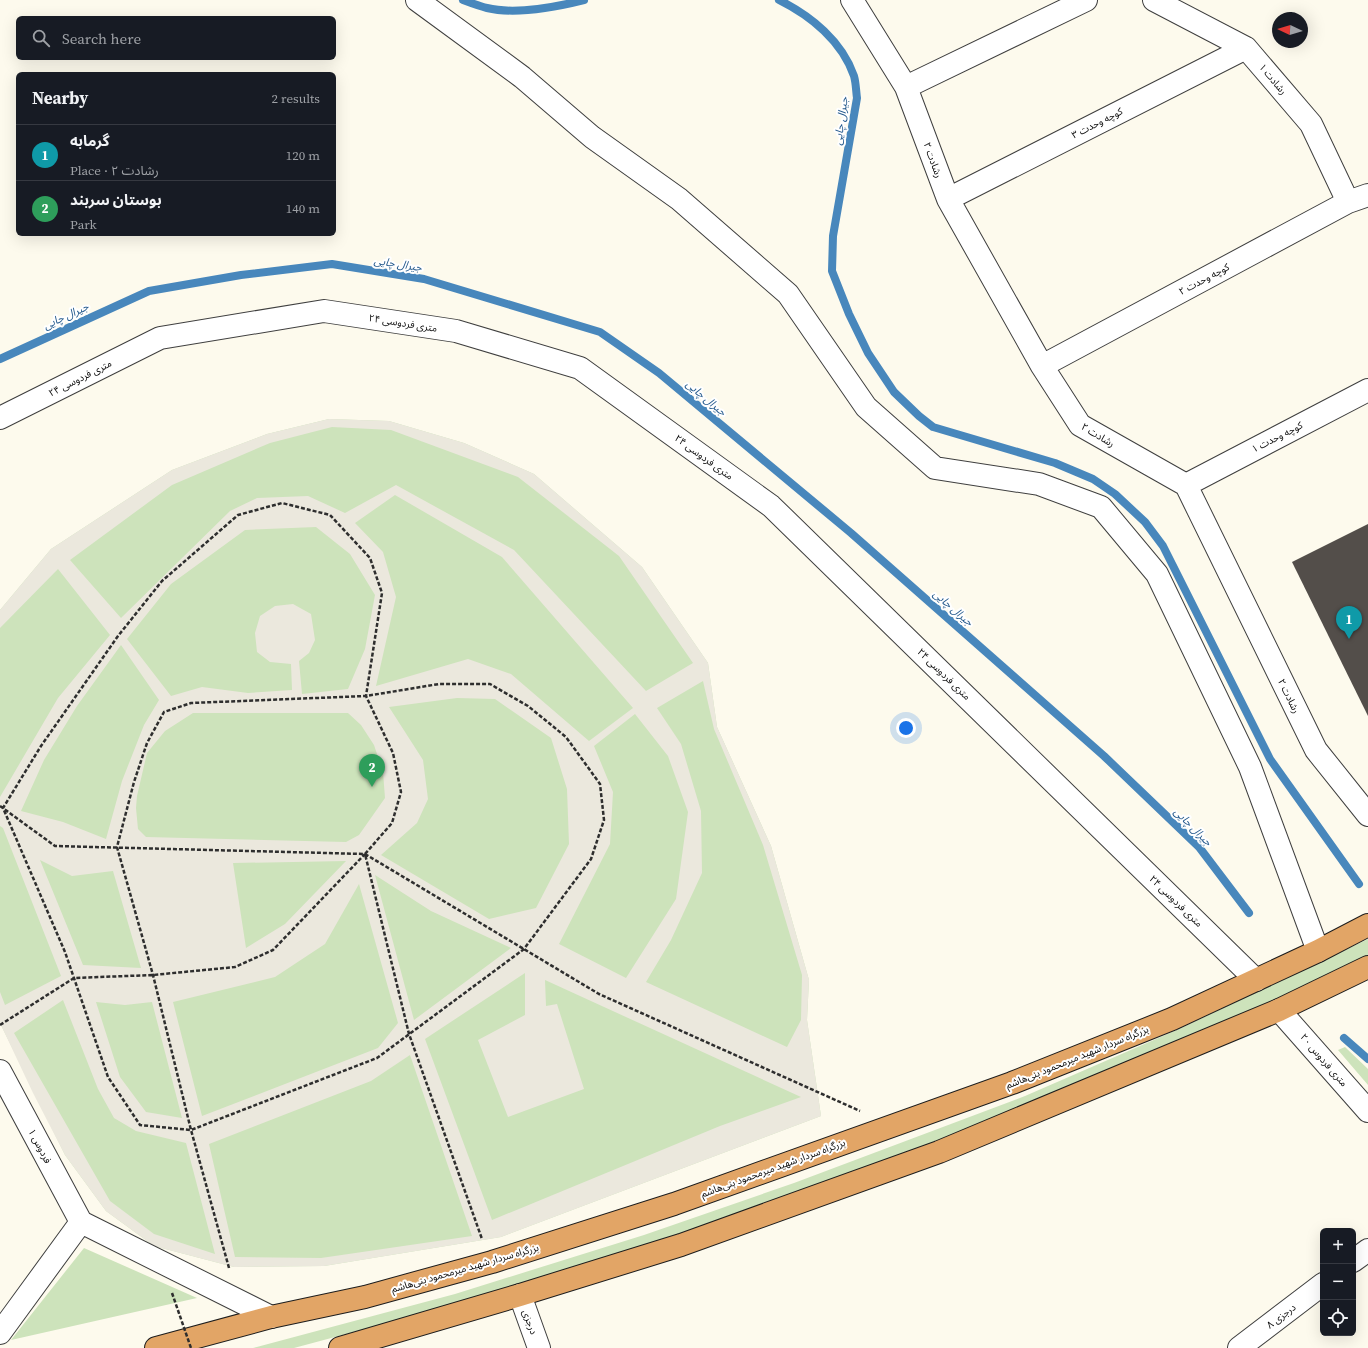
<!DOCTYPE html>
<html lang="en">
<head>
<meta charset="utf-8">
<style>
	:root { --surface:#171b24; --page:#20242c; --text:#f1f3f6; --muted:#9ea1a6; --line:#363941; --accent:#d93025 }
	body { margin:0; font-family:"Source Serif 4","Noto Sans Arabic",serif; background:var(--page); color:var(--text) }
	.controls { position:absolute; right:12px; bottom:12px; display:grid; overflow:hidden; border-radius:6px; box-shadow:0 4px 16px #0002 }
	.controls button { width:36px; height:36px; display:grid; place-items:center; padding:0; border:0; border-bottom:1px solid var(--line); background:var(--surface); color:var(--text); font:20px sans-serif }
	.compass { position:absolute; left:1272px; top:12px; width:36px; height:36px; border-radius:50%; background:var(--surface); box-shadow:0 4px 16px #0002; rotate:274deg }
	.you { position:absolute; left:906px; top:728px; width:14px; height:14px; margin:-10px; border:3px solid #fff; border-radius:50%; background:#1a73e8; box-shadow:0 0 0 6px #1a73e833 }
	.badge { display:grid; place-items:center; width:26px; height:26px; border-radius:50%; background:var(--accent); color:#fff; font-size:13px; font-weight:700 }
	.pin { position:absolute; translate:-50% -33px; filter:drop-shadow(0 1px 2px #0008) }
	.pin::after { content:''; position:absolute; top:21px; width:14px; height:12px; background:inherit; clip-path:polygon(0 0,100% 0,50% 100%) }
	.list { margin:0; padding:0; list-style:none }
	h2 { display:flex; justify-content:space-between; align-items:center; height:52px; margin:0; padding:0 16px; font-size:17px }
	h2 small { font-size:13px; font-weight:400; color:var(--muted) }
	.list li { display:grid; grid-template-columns:26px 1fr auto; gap:12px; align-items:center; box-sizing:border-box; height:56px; padding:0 16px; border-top:1px solid var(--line) }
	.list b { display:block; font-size:15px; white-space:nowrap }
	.list p { margin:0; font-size:13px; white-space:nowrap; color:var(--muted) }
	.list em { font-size:13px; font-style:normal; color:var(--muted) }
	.icon { flex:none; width:22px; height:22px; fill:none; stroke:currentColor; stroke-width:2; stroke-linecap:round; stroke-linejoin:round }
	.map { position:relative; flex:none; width:1368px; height:1348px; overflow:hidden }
	.search { position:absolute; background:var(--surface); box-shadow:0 4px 16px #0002; left:16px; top:16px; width:320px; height:44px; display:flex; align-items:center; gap:10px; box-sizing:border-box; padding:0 14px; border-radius:6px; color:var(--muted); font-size:15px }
	.panel { position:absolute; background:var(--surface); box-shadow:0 4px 16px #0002; left:16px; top:72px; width:320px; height:164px; border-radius:6px }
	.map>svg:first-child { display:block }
</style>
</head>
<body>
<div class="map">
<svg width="1368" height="1348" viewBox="0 0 1368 1348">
	<rect width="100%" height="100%" fill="#fdfaed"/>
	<path fill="#cde3bb" d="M329,419L389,421L464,443L534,474L642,567L708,663L717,727L771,846L809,980L807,1020L821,1116L501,1237L324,1266L234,1267L154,1246L106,1211L65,1155L0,1023V610L51,549L172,470L267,434Z
		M1368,939V955L1270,1003L1185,1041L798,1197L458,1304L294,1348H253L455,1294L644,1235L794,1183L1025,1096L1179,1029Z
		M1345,1047L1368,1069V1085L1338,1050Z
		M84,1248L197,1298L11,1340Z"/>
	<path fill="#ebe8dd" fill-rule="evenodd" d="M329,419L389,421L464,443L534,474L642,567L708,663L717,727L771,846L809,980L807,1020L821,1116L501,1237L324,1266L234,1267L154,1246L106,1211L65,1155L33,1093L0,1023V992L5,1005L61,976L3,828L0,826V797L58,698L110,635L58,569L0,628V610L51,549L172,470L267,434ZM332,427L391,430L518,477L619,556L693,663L646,691L514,550L396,485L345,513L308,496L257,498L230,511L121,618L70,560L172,485L270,443ZM395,495L502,557L633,708L589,741L511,674L468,659L376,686L396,597L383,552L355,523ZM316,527L350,554L375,595L365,649L348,689L302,694L299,661L309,653L315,640L311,614L293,604L275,606L260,616L255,633L257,652L270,662L291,664L292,690L248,693L202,687L171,696L127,639L171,584L245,530ZM121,645L159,700L144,725L122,781L106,839L63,822L21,811L44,760L77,706ZM703,681L714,729L763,845L802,975L801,1020L787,1047L646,982L671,940L702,873L701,811L681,744L657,708ZM457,698L495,699L551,738L567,789L569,844L536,908L489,919L381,855L417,823L428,799L423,760L389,707ZM193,713H348L361,725L374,745L383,772L385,798L359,835L346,842L146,837L138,829L136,808L137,796L147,753L165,731ZM635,714L668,756L688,812L676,899L626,978L559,944L610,844L613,792L594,746ZM40,860L72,876L113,871L141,968L83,965ZM346,861L285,924L246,948L233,863ZM375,875L431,911L511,948L414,1020ZM359,884L398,1023L378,1048L202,1116L173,1002L275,977L325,944ZM525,973V1015L478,1040L508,1117L584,1089L557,1004L546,1006L545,980L801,1097L720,1126L492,1220L425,1039ZM63,1000L98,1089L114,1118L136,1131L186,1143L215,1254L154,1234L110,1201L14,1033ZM96,1002L125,1005L152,1002L182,1118L146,1112L120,1077ZM410,1055L472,1236L321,1258L235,1257L209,1144L371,1081Z"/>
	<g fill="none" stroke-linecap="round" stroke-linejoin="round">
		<path stroke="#4887bc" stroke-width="8" d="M463,0C471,3 479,6 487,8C516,15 556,7 584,0
			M779,0C811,16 842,41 854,76C856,83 856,91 857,98L833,236L832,271L849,314L868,353L894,392L919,416L933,427L1055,463L1093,479L1115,494L1145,522L1163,546L1270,759L1359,884
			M0,359L149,291L241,275L332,264L424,279L600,332L659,373L851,533L1104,756L1199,847L1249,913
			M1344,1038L1368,1059"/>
	</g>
	<path fill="#534e4a" d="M1368,524V716L1292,562Z"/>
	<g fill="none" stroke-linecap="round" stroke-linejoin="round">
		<defs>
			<path id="street" d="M417,0L522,77L592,137L679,199L788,294L866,407L935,468L1039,484L1101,507L1157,574L1250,767L1318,951
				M852,0L906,87L948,199L1042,366L1080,425L1186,485L1316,750L1368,815
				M1154,0L1246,48L1311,124L1348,202
				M906,87L1086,0
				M948,199L1246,48
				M1042,366L1348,202L1368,195
				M0,418L160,338L324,311L456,331L580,368L771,506L1256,980
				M1186,485L1368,390
				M1279,1010L1368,1111
				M0,1071L81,1222
				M81,1222L271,1317
				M1353,1261L1368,1250
				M520,1295L539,1348
				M0,1333L81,1222
				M1239,1348L1323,1284"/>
			<path id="highway" d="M156,1348L271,1317L365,1297L492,1262L674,1204L1012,1083L1172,1019L1318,951L1368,925
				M340,1348L520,1295L681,1245L939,1152L1279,1010L1368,967"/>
		</defs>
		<use href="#street" stroke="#3f3f3f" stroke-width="24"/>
		<use href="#highway" stroke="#1d1d1d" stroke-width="24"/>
		<path stroke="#2e2e2e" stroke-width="2.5" stroke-dasharray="4 2" stroke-linecap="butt" d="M0,806L55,846L365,854L599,994L860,1111
			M0,1025L74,978L153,975L235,967L273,950L365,854
			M229,1268L191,1130L153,975L117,847L134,782L147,743L164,712L191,703L366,696L439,684H490L528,706L566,737L600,784L604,820L591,859L524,949L377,1058L191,1130L140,1125L108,1077L65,952L3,808L41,746L118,636L162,581L238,515L282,503L330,515L370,558L382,593L366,696L393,753L401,792L392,823L365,854L409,1034L482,1239"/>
		<use href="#street" stroke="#fff" stroke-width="22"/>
		<use href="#highway" stroke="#e2a566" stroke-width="22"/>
		<path stroke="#2e2e2e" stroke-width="2.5" stroke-dasharray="4 2" stroke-linecap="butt" d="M172,1293L191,1348"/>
	</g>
	<g text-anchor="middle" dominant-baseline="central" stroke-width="4" stroke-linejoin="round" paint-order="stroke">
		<g font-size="10" fill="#0c0c0c" stroke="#fff">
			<text transform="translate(1273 79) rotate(50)">رشادت ۱</text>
			<text transform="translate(1097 123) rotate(-27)">کوچه وحدت ۳</text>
			<text transform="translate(933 160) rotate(70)">رشادت ۲</text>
			<text transform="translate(1204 279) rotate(-28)">کوچه وحدت ۲</text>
			<text transform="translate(403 323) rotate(9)">۲۴ متری فردوسی</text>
			<text transform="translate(80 378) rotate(-27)">۲۴ متری فردوسی</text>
			<text transform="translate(1098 435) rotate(31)">رشادت ۲</text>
			<text transform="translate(1277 437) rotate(-27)">کوچه وحدت ۱</text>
			<text transform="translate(704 457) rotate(36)">۲۴ متری فردوسی</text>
			<text transform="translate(944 674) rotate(44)">۲۴ متری فردوسی</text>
			<text transform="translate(1289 696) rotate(64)">رشادت ۲</text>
			<text transform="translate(1176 901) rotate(44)">۲۴ متری فردوسی</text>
			<text transform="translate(1077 1057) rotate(-22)">بزرگراه سردار شهید میرمحمود بنی‌هاشم</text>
			<text transform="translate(1324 1060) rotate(49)">۲۰ متری فردوس</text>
			<text transform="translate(40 1146) rotate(62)">فردوس ۱</text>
			<text transform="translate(773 1168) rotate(-20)">بزرگراه سردار شهید میرمحمود بنی‌هاشم</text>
			<text transform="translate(465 1268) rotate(-16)">بزرگراه سردار شهید میرمحمود بنی‌هاشم</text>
			<text transform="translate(1281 1316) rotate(-37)">درجزی ۸</text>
			<text transform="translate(530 1322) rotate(70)">درجزی</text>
		</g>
		<g font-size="11" font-style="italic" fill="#255a8d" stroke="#fff">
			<text transform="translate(841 121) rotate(-82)">جیرال چایی</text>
			<text transform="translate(398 264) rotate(9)">جیرال چایی</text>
			<text transform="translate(66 316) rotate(-25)">جیرال چایی</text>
			<text transform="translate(706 398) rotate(40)">جیرال چایی</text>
			<text transform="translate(953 608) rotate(41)">جیرال چایی</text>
			<text transform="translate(1193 827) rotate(45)">جیرال چایی</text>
		</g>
	</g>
</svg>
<div class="controls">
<button>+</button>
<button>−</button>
<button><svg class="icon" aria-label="locate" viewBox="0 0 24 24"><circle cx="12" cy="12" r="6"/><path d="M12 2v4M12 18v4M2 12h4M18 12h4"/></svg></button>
</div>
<svg class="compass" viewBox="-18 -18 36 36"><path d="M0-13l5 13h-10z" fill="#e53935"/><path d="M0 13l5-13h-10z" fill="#9ea1a6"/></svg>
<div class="you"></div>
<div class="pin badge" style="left:1349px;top:639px;background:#0f9aa8">1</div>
<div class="pin badge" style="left:372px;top:787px;background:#2e9e5b">2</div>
<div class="search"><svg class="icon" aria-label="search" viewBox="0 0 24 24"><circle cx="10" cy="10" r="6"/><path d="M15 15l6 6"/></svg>Search here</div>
<section class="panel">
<h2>Nearby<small>2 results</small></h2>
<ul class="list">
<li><span class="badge" style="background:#0f9aa8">1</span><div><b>گرمابه</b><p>Place · رشادت ۲</p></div><em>120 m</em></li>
<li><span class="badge" style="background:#2e9e5b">2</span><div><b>بوستان سربند</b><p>Park</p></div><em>140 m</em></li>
</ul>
</section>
</div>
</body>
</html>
